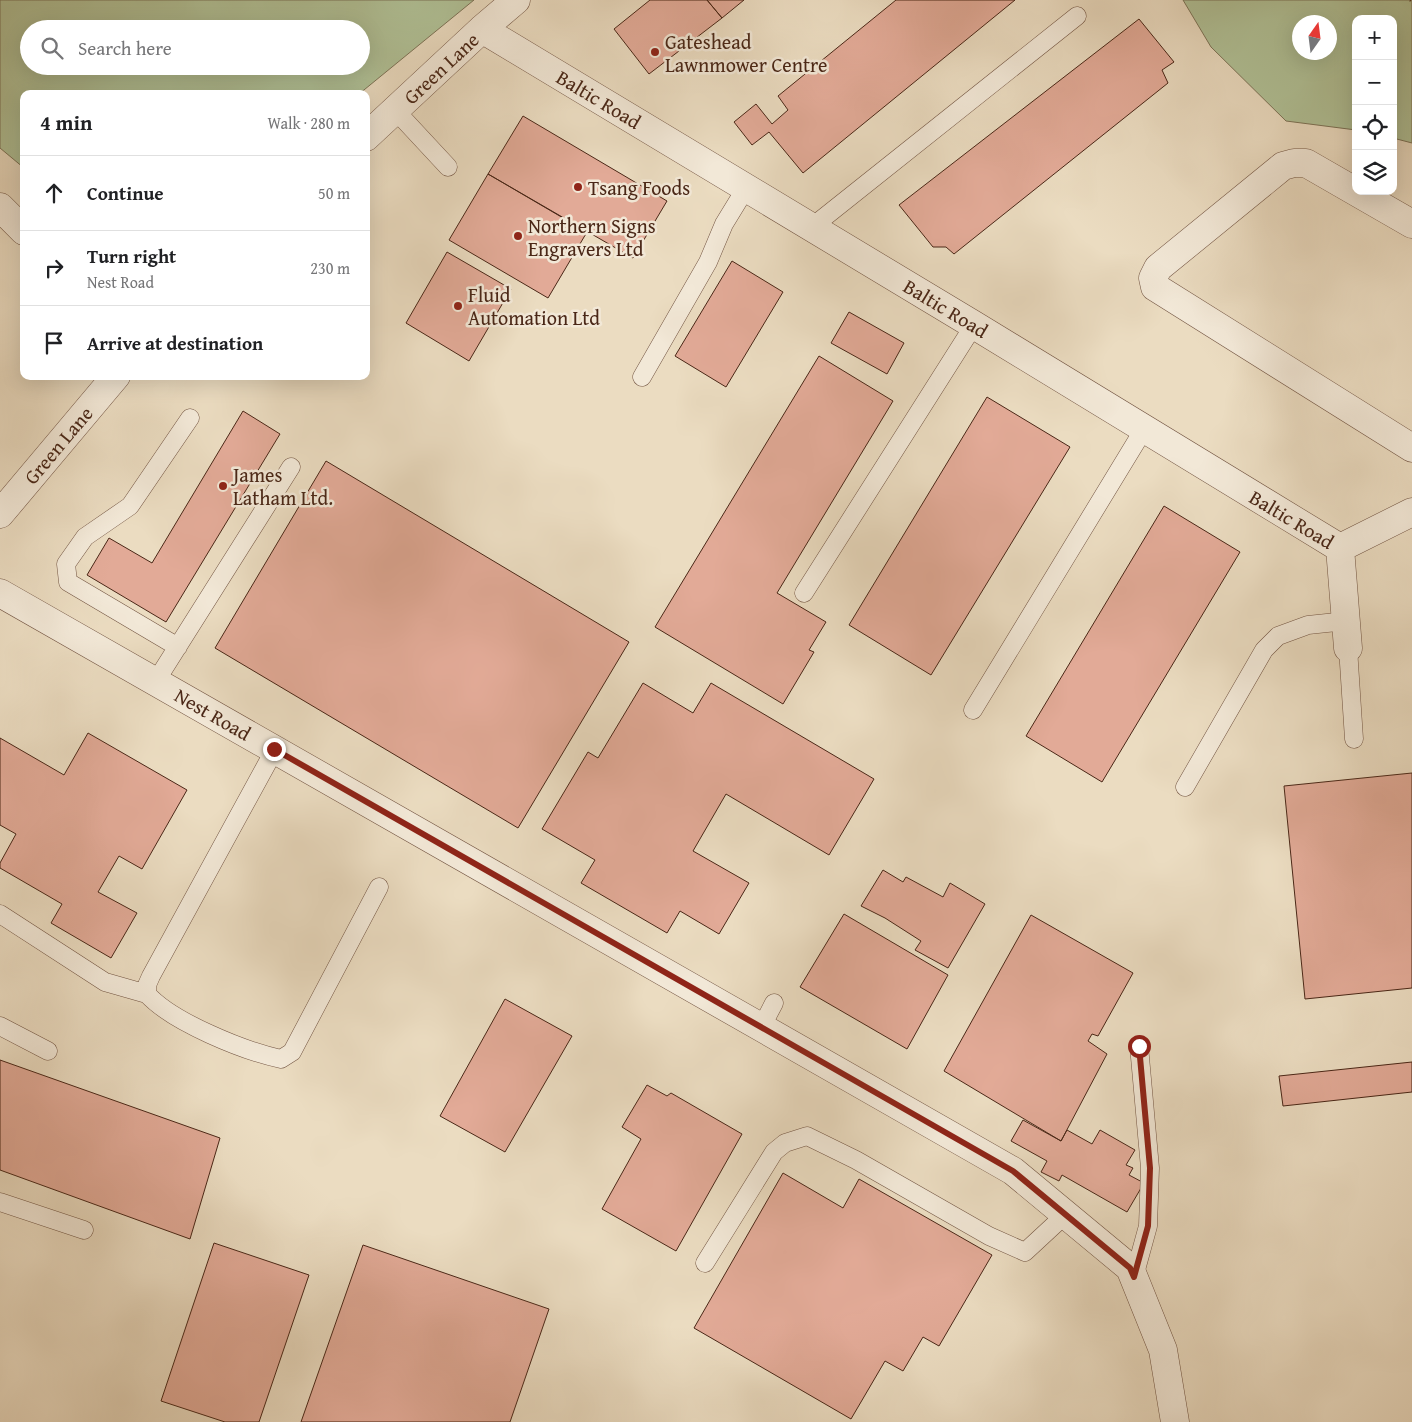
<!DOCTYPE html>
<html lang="en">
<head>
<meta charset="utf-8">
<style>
	:root { --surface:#fff; --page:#f2f2f2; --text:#202124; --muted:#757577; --line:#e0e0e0 }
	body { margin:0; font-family:"Gentium Book Plus",serif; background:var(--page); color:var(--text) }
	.controls { position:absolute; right:15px; top:15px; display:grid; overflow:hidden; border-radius:10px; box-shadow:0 5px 20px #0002 }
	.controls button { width:45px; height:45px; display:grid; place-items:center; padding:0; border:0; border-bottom:1px solid var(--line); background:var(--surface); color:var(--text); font:25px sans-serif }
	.compass { position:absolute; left:1292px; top:15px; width:45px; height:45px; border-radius:50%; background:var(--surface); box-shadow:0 5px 20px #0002; rotate:14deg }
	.stop { position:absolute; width:15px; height:15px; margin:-11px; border:4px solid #8f2418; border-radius:50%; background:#fff }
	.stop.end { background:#8f2418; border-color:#fff; box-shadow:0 1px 5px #0008 }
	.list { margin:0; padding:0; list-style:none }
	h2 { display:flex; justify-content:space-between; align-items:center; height:65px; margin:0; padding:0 20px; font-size:21px }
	h2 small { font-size:16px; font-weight:400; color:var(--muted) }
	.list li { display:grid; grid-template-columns:32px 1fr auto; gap:15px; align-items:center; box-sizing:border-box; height:75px; padding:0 20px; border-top:1px solid var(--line) }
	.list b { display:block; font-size:19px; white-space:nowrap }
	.list p { margin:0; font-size:16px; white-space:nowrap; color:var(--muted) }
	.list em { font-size:16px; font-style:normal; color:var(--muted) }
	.icon { flex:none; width:28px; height:28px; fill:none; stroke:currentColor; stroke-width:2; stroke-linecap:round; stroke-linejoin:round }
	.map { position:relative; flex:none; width:1412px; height:1422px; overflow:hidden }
	.search { position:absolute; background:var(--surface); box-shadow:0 5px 20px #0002; left:20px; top:20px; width:350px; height:55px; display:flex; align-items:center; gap:12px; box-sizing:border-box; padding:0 18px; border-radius:28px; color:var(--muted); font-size:19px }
	.panel { position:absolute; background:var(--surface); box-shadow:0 5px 20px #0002; left:20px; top:90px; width:350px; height:290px; border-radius:10px }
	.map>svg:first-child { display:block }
</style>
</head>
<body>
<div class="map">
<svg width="1412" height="1422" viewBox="0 0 1412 1422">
	<rect width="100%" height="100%" fill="#ebdcc1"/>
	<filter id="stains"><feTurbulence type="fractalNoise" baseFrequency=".004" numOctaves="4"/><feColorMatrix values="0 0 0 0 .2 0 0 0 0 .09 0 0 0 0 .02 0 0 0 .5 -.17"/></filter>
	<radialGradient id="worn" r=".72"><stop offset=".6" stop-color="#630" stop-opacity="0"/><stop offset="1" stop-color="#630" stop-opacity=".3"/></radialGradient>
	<path fill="#b1c298" stroke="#7e7458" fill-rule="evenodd" d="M0,0H474L359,94H24V168L0,148ZM29,29H361V66H29Z
		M1183,0H1412V143L1393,138V19H1356V130L1286,121L1211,47ZM1330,22V52H1300V22Z"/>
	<path fill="#e2aa97" stroke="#4a2717" d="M650,0H707L722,18L649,74L614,29Z
		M707,0H744L722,18Z
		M896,0H1015L803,173L769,132L752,145L734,122L756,104L772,124L788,110L778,96Z
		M1139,19L1174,62L1162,70L1168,83L954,254L946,247H933L899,205Z
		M523,116L667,201L633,258L488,174Z
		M488,174L587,232L548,298L449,240Z
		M447,252L511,289L469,361L406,323Z
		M732,261L783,292L726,387L675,356Z
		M849,312L904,343L887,374L831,343Z
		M819,356L893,401L777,593L826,622L809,650L814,652L783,704L655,627Z
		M987,397L1070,447L931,675L849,625Z
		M243,411L280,434L166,622L87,575L109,538L152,563Z
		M326,461L629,642L518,828L215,648Z
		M1164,506L1240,552L1102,782L1026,736Z
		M643,683L693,713L711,683L874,779L829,855L726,794L693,851L749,883L719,934L680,911L667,933L581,883L595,860L542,829L588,752L598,758Z
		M88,733L187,790L142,869L119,856L98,892L137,913L111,958L51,923L62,904L0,868V863L16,834L0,825V738L64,775Z
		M1412,773V988L1305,999L1284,786Z
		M883,870L903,882L906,877L943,897L950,883L985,904L948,968L915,950L921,941L885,918L861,906Z
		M844,914L948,975L907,1049L800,987Z
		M1031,915L1133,973L1098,1036L1092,1034L1088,1041L1107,1054L1061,1141L944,1071Z
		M505,999L572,1036L505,1152L440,1116Z
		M0,1060L220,1138L190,1239L0,1170Z
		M1412,1062V1092L1283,1106L1279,1076Z
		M647,1085L667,1096L671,1093L742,1134L676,1251L602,1209L641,1139L622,1127Z
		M1023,1120L1061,1141L1067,1130L1092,1144L1100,1130L1135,1150L1126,1165L1133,1168L1129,1175L1144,1183L1127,1212L1062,1175L1059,1181L1041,1172L1047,1161L1011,1141Z
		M783,1173L843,1208L859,1179L992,1255L939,1346L923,1337L903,1371L885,1361L851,1419L694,1328Z
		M214,1243L309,1275L259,1422H225L161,1401Z
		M363,1245L549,1309L510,1422H301Z"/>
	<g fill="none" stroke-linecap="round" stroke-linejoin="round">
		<defs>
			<path id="service" d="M395,110L448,167
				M812,227L1077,16
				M642,377L708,262L724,224L746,188
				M804,593L974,325
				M178,647L68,582L66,564L85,537L130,506L190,418
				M1348,648L1354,739
				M156,681L291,467
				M973,710L1144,429
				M275,749L151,976L147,985V994C172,1022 244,1051 281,1059L292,1052L379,887
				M1185,787L1264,650L1278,636L1308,625L1346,621
				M0,914L105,982L147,994
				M0,1026L48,1051
				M761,1028L774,1003
				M0,1202L84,1230
				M705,1263L774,1152L785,1143L807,1136L856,1160L989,1236L1025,1252L1066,1214
				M1134,1277L1148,1226L1150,1168L1139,1046"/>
			<path id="minor" d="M482,29L974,325L1340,548L1412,512
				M366,137L482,29L516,0
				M1412,224L1306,163H1294L1283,166L1158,268L1153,278L1155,287L1412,448
				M1340,548L1348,648
				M0,593L1013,1171L1130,1268L1163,1350L1175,1422"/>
			<path id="tertiary" d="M0,207L24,231
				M0,514L116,376"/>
		</defs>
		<use href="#service" stroke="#725442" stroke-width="19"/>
		<use href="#minor" stroke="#725442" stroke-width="29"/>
		<use href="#tertiary" stroke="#725442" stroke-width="29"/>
		<path stroke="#4a2717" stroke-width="3" stroke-dasharray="1 2.5" stroke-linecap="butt" d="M1410,0L1412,1"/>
		<use href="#service" stroke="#f2e8d7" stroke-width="18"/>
		<use href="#minor" stroke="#f2e8d7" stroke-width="28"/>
		<use href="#tertiary" stroke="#f2e8d7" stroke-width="28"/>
	</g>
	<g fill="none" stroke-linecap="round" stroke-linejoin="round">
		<path stroke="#8f2418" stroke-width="6" d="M274,749L1013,1171L1130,1268L1134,1277L1148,1226L1150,1168L1139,1046"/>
	</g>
	<g fill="#8f2418" stroke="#f2e8d7" stroke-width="2">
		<circle cx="655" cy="52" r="5"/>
		<circle cx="578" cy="187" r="5"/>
		<circle cx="518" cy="236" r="5"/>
		<circle cx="458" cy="306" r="5"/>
		<circle cx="223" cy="486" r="5"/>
	</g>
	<g text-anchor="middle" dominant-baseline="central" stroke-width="5" stroke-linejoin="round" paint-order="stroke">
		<g font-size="20" fill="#4a2717" stroke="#f2e8d7" text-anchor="start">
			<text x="665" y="41">Gateshead<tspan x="665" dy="23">Lawnmower Centre</tspan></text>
			<text x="588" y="187">Tsang Foods</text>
			<text x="528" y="225">Northern Signs<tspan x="528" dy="23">Engravers Ltd</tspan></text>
			<text x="468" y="294">Fluid<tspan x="468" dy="23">Automation Ltd</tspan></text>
			<text x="233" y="474">James<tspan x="233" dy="23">Latham Ltd.</tspan></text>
		</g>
		<g font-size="20" fill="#4a2717" stroke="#f2e8d7">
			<text transform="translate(441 68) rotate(-43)">Green Lane</text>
			<text transform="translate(599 99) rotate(31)">Baltic Road</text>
			<text transform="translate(946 308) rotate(31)">Baltic Road</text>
			<text transform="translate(58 445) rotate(-50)">Green Lane</text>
			<text transform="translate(1292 519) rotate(31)">Baltic Road</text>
			<text transform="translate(213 714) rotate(30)">Nest Road</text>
		</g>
	</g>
	<rect width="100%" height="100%" filter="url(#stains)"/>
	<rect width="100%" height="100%" fill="url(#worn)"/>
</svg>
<div class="controls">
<button>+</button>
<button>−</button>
<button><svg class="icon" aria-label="locate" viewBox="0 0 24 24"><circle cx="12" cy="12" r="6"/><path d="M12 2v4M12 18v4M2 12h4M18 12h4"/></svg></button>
<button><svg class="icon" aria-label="layers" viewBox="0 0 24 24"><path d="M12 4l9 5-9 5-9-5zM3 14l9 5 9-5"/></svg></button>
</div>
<svg class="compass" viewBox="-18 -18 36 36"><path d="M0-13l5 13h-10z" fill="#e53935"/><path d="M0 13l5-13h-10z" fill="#757577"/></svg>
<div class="stop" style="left:1139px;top:1046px"></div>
<div class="stop end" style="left:274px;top:749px"></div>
<div class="search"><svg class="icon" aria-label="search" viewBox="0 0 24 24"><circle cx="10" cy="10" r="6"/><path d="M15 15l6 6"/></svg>Search here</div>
<section class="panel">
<h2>4 min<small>Walk · 280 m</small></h2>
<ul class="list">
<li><svg class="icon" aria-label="ahead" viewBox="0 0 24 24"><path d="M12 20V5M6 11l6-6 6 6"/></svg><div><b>Continue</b></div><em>50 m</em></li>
<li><svg class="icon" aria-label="right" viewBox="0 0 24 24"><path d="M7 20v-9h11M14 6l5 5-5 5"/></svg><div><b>Turn right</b><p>Nest Road</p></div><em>230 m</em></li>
<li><svg class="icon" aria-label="arrive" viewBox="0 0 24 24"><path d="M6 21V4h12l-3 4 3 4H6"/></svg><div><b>Arrive at destination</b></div></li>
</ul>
</section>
</div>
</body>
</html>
